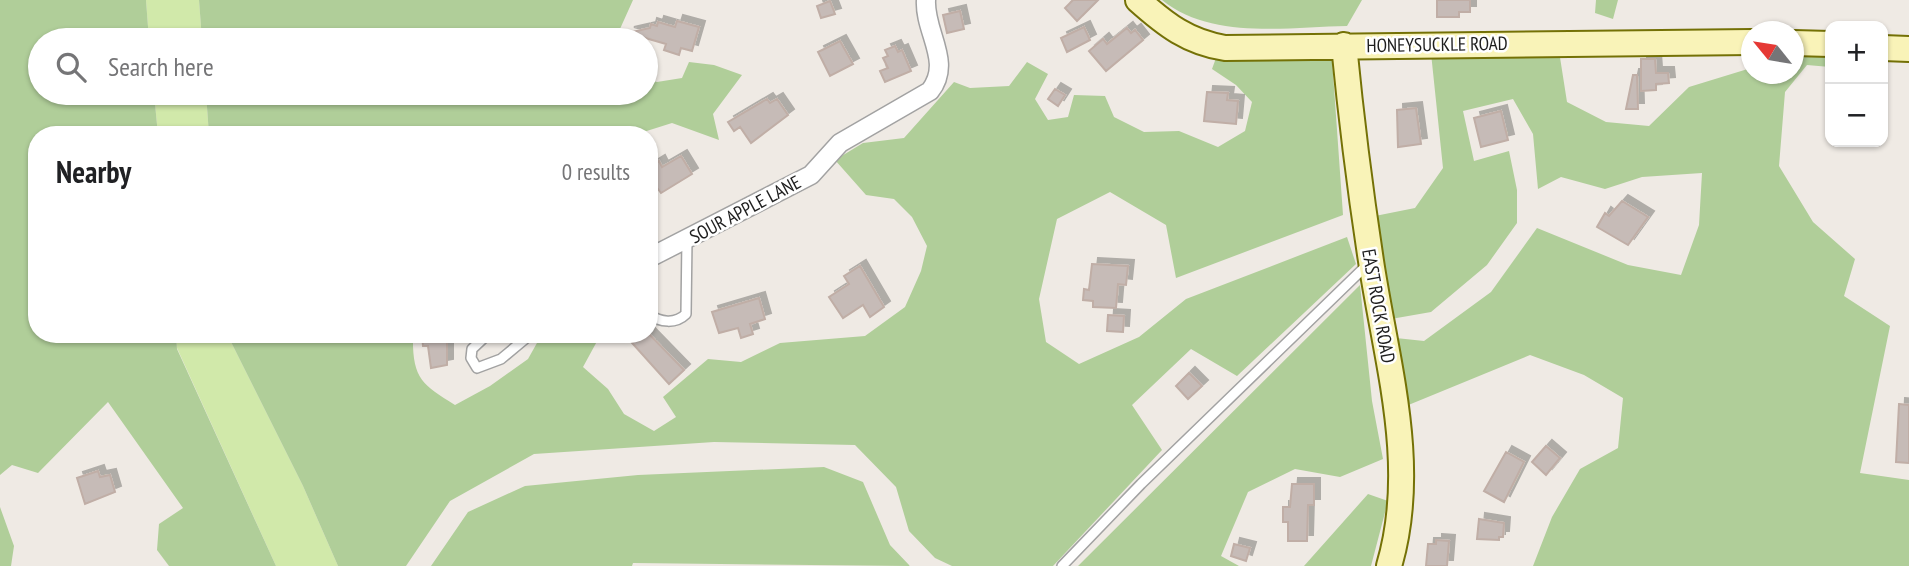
<!DOCTYPE html>
<html lang="en">
<head>
<meta charset="utf-8">
<style>
	:root { --surface:#fff; --page:#f2f2f2; --text:#202124; --muted:#757577; --line:#e0e0e0 }
	body { margin:0; font-family:"PT Sans Narrow",sans-serif; background:var(--page); color:var(--text) }
	.controls { position:absolute; right:21px; top:21px; display:grid; overflow:hidden; border-radius:14px; box-shadow:0 2px 5px #0004 }
	.controls button { width:63px; height:63px; display:grid; place-items:center; padding:0; border:0; border-bottom:2px solid var(--line); background:var(--surface); color:var(--text); font:35px sans-serif }
	.compass { position:absolute; left:1741px; top:21px; width:63px; height:63px; border-radius:50%; background:var(--surface); box-shadow:0 2px 5px #0004; rotate:300deg }
	.list { margin:0; padding:0; list-style:none }
	h2 { display:flex; justify-content:space-between; align-items:center; height:91px; margin:0; padding:0 28px; font-size:30px }
	h2 small { font-size:23px; font-weight:400; color:var(--muted) }
	.icon { flex:none; width:38px; height:38px; fill:none; stroke:currentColor; stroke-width:2; stroke-linecap:round; stroke-linejoin:round }
	.map { position:relative; flex:none; width:1909px; height:566px; overflow:hidden }
	.search { position:absolute; background:var(--surface); box-shadow:0 2px 5px #0004; left:28px; top:28px; width:630px; height:77px; display:flex; align-items:center; gap:18px; box-sizing:border-box; padding:0 24px; border-radius:38px; color:var(--muted); font-size:26px }
	.panel { position:absolute; background:var(--surface); box-shadow:0 2px 5px #0004; left:28px; top:126px; width:630px; height:217px; border-radius:28px }
	.map>svg:first-child { display:block }
</style>
</head>
<body>
<div class="map">
<svg width="1909" height="566" viewBox="0 0 1909 566">
	<defs>
		<filter id="shadow"><feDropShadow dx="6" dy="-6" stdDeviation="0" flood-color="#0004"/></filter>
	</defs>
	<rect width="100%" height="100%" fill="#efeae4"/>
	<path fill="#d1e9aa" d="M146,0H199L202,40H149Z
		M154,93H206L209,135H158Z
		M176,334H227L303,486L338,566H276L177,348Z"/>
	<path fill="#b0ce99" d="M0,0H146L149,40H40V93H154L158,135H37V334H176L177,349L276,566H169L157,550L159,524L183,508L108,402L38,473L12,465L0,475Z
		M199,0H633L615,40H202Z
		M1162,0H1362L1347,26C1288,27 1211,40 1162,0Z
		M1596,0H1618L1613,19L1595,13Z
		M1559,51L1567,102L1606,122L1649,126L1689,87L1751,68L1752,74H1794V55L1830,56V67L1807,65L1785,92L1779,166L1813,222L1855,259L1844,296L1890,326L1860,473L1909,480V566H1533L1552,517L1580,469L1618,448L1623,398L1584,375L1530,355L1406,406L1396,338L1424,341L1491,292L1537,228L1628,265L1681,275L1699,225L1702,173L1642,177L1605,189L1561,177L1538,189L1533,134L1513,99L1463,111L1474,161L1509,151L1517,190V223L1487,265L1431,312L1391,319L1375,216L1415,208L1443,168L1431,53Z
		M1216,58L1332,59L1343,215L1176,278L1166,225L1110,192L1057,219L1039,299L1046,342L1079,364L1139,337L1186,299L1347,237L1356,264L1237,376L1191,349L1132,405L1162,450L1053,566H952L935,558L909,531L896,487L855,445L714,442L534,454L450,501L406,566H338L303,486L227,334H413C412,378 421,384 455,405L490,386L528,359L542,334H601L583,367L608,389L624,414L654,431L676,417L663,397L708,359L741,362L780,343L865,336L905,307L921,271L927,246L912,217L894,199L866,195L835,160L863,143L904,138L954,82L970,88L1009,86L1027,62L1048,74L1035,99L1048,120L1068,117L1074,95L1105,96L1114,117L1144,132L1179,131L1218,147L1245,131L1252,102L1236,85L1212,69Z
		M689,62L714,65L742,75L713,114L719,140L672,123L634,135H491L477,128L461,135H209L206,93H646V79L657,82L682,78Z
		M1360,285L1372,401L1383,459L1340,477L1295,469L1248,492L1221,556L1239,566H1078Z
		M824,467L863,482L890,545L910,566L633,563L632,566H431L468,512L525,486L638,475Z
		M1368,494L1388,501L1371,566H1304Z
		M0,507L14,546L11,566H0Z"/>
	<path fill="#c6bbb7" stroke="#c0aea6" stroke-width="2" filter="url(#shadow)" d="M1073,0H1098L1077,21L1065,8Z
		M1437,0H1470V12H1459V17H1437Z
		M830,1L835,14L821,18L817,6Z
		M960,11L964,29L947,33L943,15Z
		M677,21L699,27L692,51L681,48L679,55L664,50L666,44L628,33L650,28L651,24L657,26L658,22L675,27Z
		M1084,27L1090,40L1067,52L1061,38Z
		M1127,28L1131,33L1135,30L1143,40L1106,71L1089,51L1103,39L1107,44Z
		M840,41L853,64L830,76L818,52Z
		M895,46L898,52L902,50L911,71L885,82L880,71L888,68L883,58L888,56L885,50Z
		M1641,59H1655L1656,73H1668L1669,83L1656,84V90L1641,91Z
		M1633,75H1637L1638,109H1626Z
		M1055,89L1065,95L1058,106L1048,99Z
		M1207,92L1228,93L1227,100L1238,101L1236,124L1204,121Z
		M767,99L770,103L777,99L788,115L751,143L740,127L734,131L728,122Z
		M1416,108L1421,144L1398,147L1397,110Z
		M1501,111L1508,140L1481,147L1474,118Z
		M681,156L692,174L661,193L649,177V167L659,161L662,167Z
		M1622,201L1648,217L1628,245L1597,227L1605,213L1609,216Z
		M1092,264L1128,266L1126,285L1118,284L1116,308L1093,307V301L1083,300L1084,289L1089,290Z
		M860,266L884,307L870,317L863,305L843,318L829,297L849,284L844,276Z
		M759,298L765,319L750,324L753,334L741,338L738,328L719,333L712,312Z
		M1108,315L1124,316L1123,332L1107,331Z
		M447,334V365L431,368L428,346H423L422,335Z
		M624,334H649L684,370L669,384Z
		M1189,373L1202,386L1188,399L1176,386Z
		M1899,404L1909,405V463L1896,462Z
		M1546,446L1560,458L1546,475L1532,462Z
		M1506,452L1524,462L1504,502L1484,491Z
		M98,471L100,477L110,475L115,492L85,504L77,478Z
		M1292,484H1314V505H1308L1307,541H1288V522H1283V507H1290Z
		M1479,519L1504,523L1503,537H1499V540L1477,539Z
		M1436,540L1449,541L1447,566H1426L1428,544H1436Z
		M1234,544L1250,548L1246,561L1231,556Z"/>
	<g fill="none" stroke-linecap="round" stroke-linejoin="round">
		<defs>
			<path id="lane" d="M649,314C660,323 676,324 686,314L687,239
				M488,334L472,349L471,358L477,368L501,359L531,334
				M1062,566L1141,484L1367,265"/>
			<path id="street" d="M649,258L811,175L840,143L930,91C953,62 924,32 926,0"/>
			<path id="secondary" d="M1138,0C1166,25 1188,42 1225,48L1752,42
				M1794,43L1830,44
				M1344,45C1351,117 1360,189 1371,261C1386,361 1419,465 1389,566
				M1883,48L1909,49"/>
		</defs>
		<use href="#lane" stroke="#a2a2a2" stroke-width="12"/>
		<use href="#street" stroke="#a2a2a2" stroke-width="21"/>
		<use href="#secondary" stroke="#747106" stroke-width="28"/>
		<use href="#lane" stroke="#fff" stroke-width="9"/>
		<use href="#street" stroke="#fff" stroke-width="18"/>
		<use href="#secondary" stroke="#f9f3b8" stroke-width="24"/>
	</g>
	<g text-anchor="middle" dominant-baseline="central" stroke-width="5" stroke-linejoin="round" paint-order="stroke">
		<g font-size="19" fill="#1e1e1e" stroke="#fff">
			<text transform="translate(1437 44) rotate(-1)">HONEYSUCKLE ROAD</text>
			<text transform="translate(745 209) rotate(-28)">SOUR APPLE LANE</text>
			<text transform="translate(1379 306) rotate(80)">EAST ROCK ROAD</text>
		</g>
	</g>
</svg>
<div class="controls">
<button>+</button>
<button>−</button>
</div>
<svg class="compass" viewBox="-18 -18 36 36"><path d="M0-13l5 13h-10z" fill="#e53935"/><path d="M0 13l5-13h-10z" fill="#757577"/></svg>
<div class="search"><svg class="icon" aria-label="search" viewBox="0 0 24 24"><circle cx="10" cy="10" r="6"/><path d="M15 15l6 6"/></svg>Search here</div>
<section class="panel">
<h2>Nearby<small>0 results</small></h2>
<ul class="list">
</ul>
</section>
</div>
</body>
</html>
